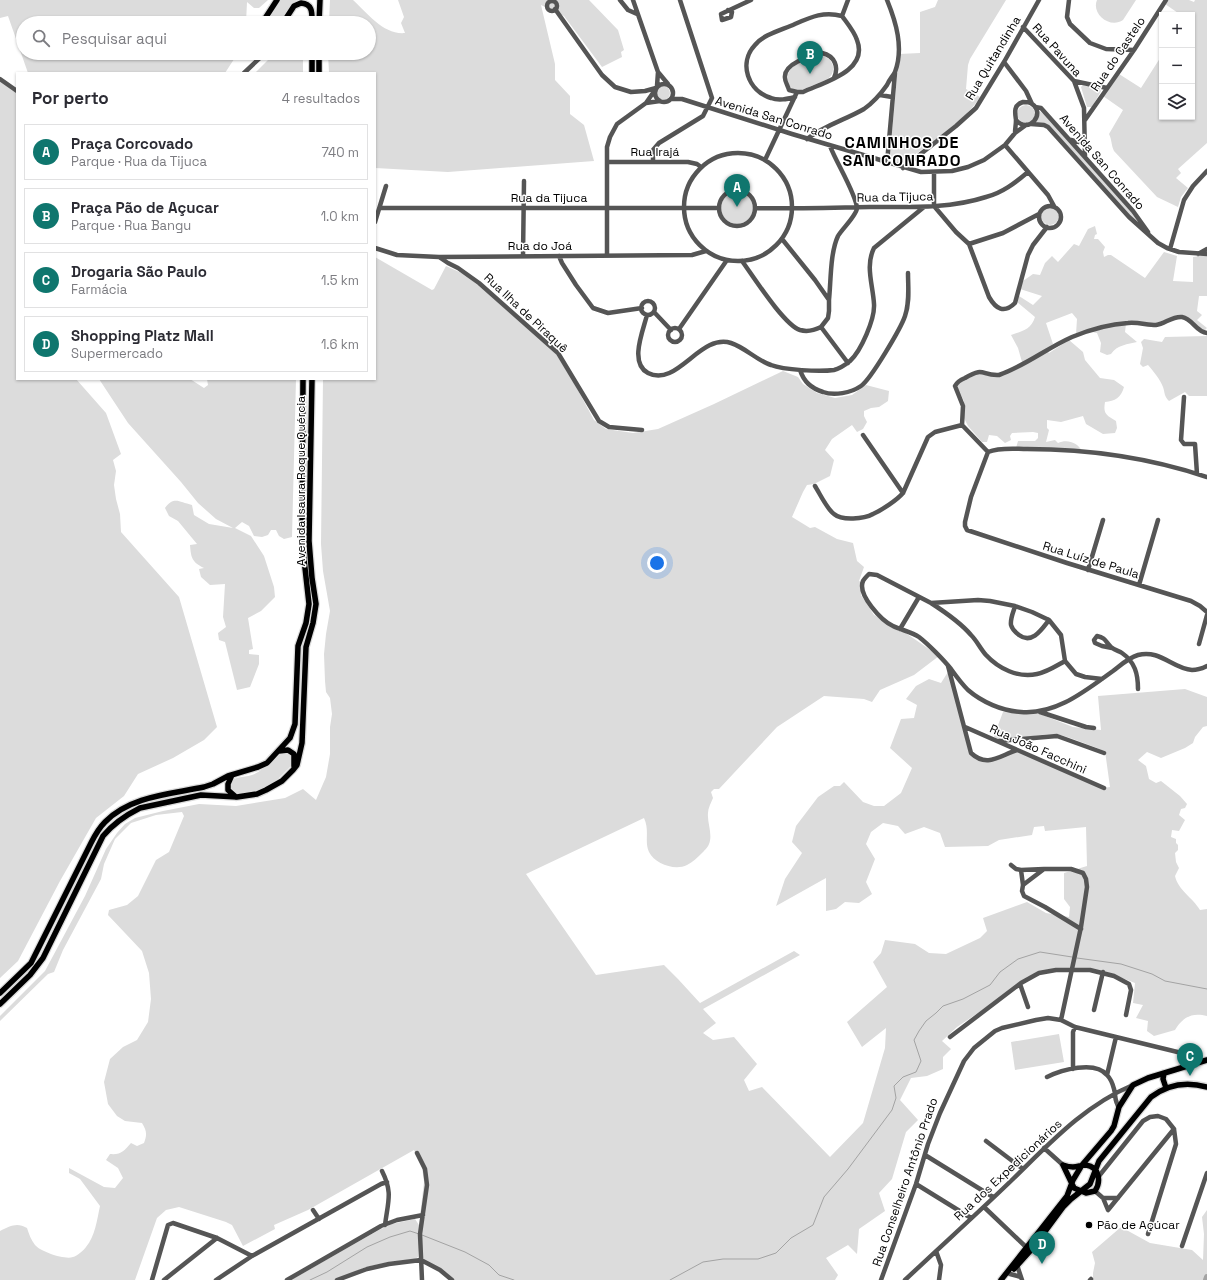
<!DOCTYPE html>
<html lang="pt">
<head>
<meta charset="utf-8">
<style>
	:root { --surface:#fff; --page:#f7f7f7; --text:#2b2b33; --muted:#7c7c81; --line:#e1e1e2; --accent:#0f766e }
	body { margin:0; font-family:"Space Grotesk",sans-serif; background:var(--page); color:var(--text) }
	.controls { position:absolute; right:12px; top:12px; display:grid; overflow:hidden; border-radius:0px; box-shadow:0 1px 3px #0004 }
	.controls button { width:36px; height:36px; display:grid; place-items:center; padding:0; border:0; border-bottom:1px solid var(--line); background:var(--surface); color:var(--text); font:20px sans-serif }
	.you { position:absolute; left:657px; top:563px; width:14px; height:14px; margin:-10px; border:3px solid #fff; border-radius:50%; background:#1a73e8; box-shadow:0 0 0 6px #1a73e833 }
	.badge { display:grid; place-items:center; width:26px; height:26px; border-radius:50%; background:var(--accent); color:#fff; font-size:13px; font-weight:700 }
	.pin { position:absolute; translate:-50% -33px; filter:drop-shadow(0 1px 2px #0008) }
	.pin::after { content:''; position:absolute; top:21px; width:14px; height:12px; background:inherit; clip-path:polygon(0 0,100% 0,50% 100%) }
	.list { margin:0; padding:0; list-style:none }
	h2 { display:flex; justify-content:space-between; align-items:center; height:52px; margin:0; padding:0 16px; font-size:17px }
	h2 small { font-size:13px; font-weight:400; color:var(--muted) }
	.list li { display:grid; grid-template-columns:26px 1fr auto; gap:12px; align-items:center; box-sizing:border-box; height:56px; margin:0 8px 8px; padding:0 8px; border:1px solid var(--line); border-radius:0px }
	.list b { display:block; font-size:15px; white-space:nowrap }
	.list p { margin:0; font-size:13px; white-space:nowrap; color:var(--muted) }
	.list em { font-size:13px; font-style:normal; color:var(--muted) }
	.icon { flex:none; width:22px; height:22px; fill:none; stroke:currentColor; stroke-width:2; stroke-linecap:round; stroke-linejoin:round }
	.map { position:relative; flex:none; width:1207px; height:1280px; overflow:hidden }
	.search { position:absolute; background:var(--surface); box-shadow:0 1px 3px #0004; left:16px; top:16px; width:360px; height:44px; display:flex; align-items:center; gap:10px; box-sizing:border-box; padding:0 14px; border-radius:22px; color:var(--muted); font-size:15px }
	.panel { position:absolute; background:var(--surface); box-shadow:0 1px 3px #0004; left:16px; top:72px; width:360px; height:308px; border-radius:0px }
	.map>svg:first-child { display:block }
</style>
</head>
<body>
<div class="map">
<svg width="1207" height="1280" viewBox="0 0 1207 1280">
	<rect width="100%" height="100%" fill="#fff"/>
	<path fill="#dcdcdc" d="M0,0H268L259,8H254L247,2L246,23H23V53H238L225,73H28L8,16L0,18Z
		M280,0H297L281,23H264Z
		M330,0H353C368,14 384,35 405,33L401,23L404,17L398,0H589L618,30L624,50L621,52L622,57L602,67L564,16L541,5L555,64V80L570,96V114L584,125L594,161L448,172L375,168V73H329L328,53H369V23H329Z
		M938,0H1006L970,59L968,65L966,89L980,97C967,119 925,147 904,163L899,165L895,164L890,155L899,54L920,53V12L935,7Z
		M1097,0H1136L1123,20C1110,29 1091,14 1097,0Z
		M1168,0H1189L1194,2L1195,0H1207V143L1178,169L1181,173L1176,178L1188,188L1181,197L1178,207L1157,197L1114,151C1111,145 1112,140 1109,134L1123,110L1103,96L1119,74L1141,88L1162,55V117H1192V15H1181L1165,4Z
		M275,53H303V73H255Z
		M817,56C831,54 839,69 828,79L799,91C793,90 789,87 788,81C785,65 805,61 817,56Z
		M0,79L17,91V379H76L106,413L121,454L113,460L116,471L114,485L116,499L120,514L121,532L179,597L217,727L204,740L173,758L138,774L124,796L96,818L60,881L18,961L0,978Z
		M1083,85L1099,88L1101,91L1092,107H1087L1081,87Z
		M656 93a7 7 0 1 1 14 0a7 7 0 1 1-14 0Z
		M1017 114a9 9 0 1 1 18 0a9 9 0 1 1-18 0Z
		M1038,110L1045,115L1131,211L1142,225L1141,228L1044,123H1034Z
		M721 208a16 16 0 1 1 32 0a16 16 0 1 1-32 0Z
		M1041 216a9 9 0 1 1 18 0a9 9 0 1 1-18 0Z
		M1095,226L1097,234L1095,235L1094,239H1098L1105,247L1103,252L1104,257L1108,255H1111L1145,278L1164,252L1177,256L1173,281L1193,282V257L1207,255V296H1199L1197,311L1202,315L1197,320L1207,328L1204,331L1187,317L1158,324H1126L1125,332L1137,342C1128,344 1117,345 1111,354L1107,355L1100,352L1101,343L1097,333L1087,331L1076,334L1077,319L1072,313L1046,323L1053,344L1046,349L1049,353L1069,340L1083,352L1085,360L1100,378L1114,380L1124,387C1121,398 1115,401 1105,402C1103,414 1106,415 1116,421L1117,428L1115,433L1103,434L1086,424L1083,416L1061,422L1047,420V428L1049,430L1046,442L1055,440L1058,443C1067,439 1077,442 1082,451L1016,448L1018,441H1035L1038,438V433L1033,432L1012,433L1010,436L1011,440L1005,443L997,436L989,435L987,442H982L968,426L964,418V401L958,389L957,384L976,373L999,377L1022,362L1018,348L1011,335C1022,331 1031,330 1035,317L1017,302L1019,296L1033,305L1042,296L1020,289L1023,281L1033,274L1040,275L1045,263L1052,256L1058,262L1074,244L1079,246L1088,229Z
		M375,257L432,290L434,289L446,266L466,275L554,351L574,383L594,420L606,429L633,433L658,429L714,404L783,371L798,377L803,384L817,393L835,398L852,395L866,385L889,391L888,401L879,407L871,408L864,411V416L867,422L863,429L857,432L852,425L832,439L825,450L834,460L830,476L814,484L807,485L803,492L792,517L810,528L815,527L837,539L853,543L857,561L864,567L859,581L861,582V595L874,615L900,629L939,656L914,675L880,690L872,702L864,699L824,696L777,727L719,789H714L711,792L713,798C711,803 708,808 708,813C707,823 713,834 709,844C708,847 704,851 702,853C697,858 693,862 687,865C675,871 655,864 649,852C644,841 650,831 644,818L526,874L596,975L664,965L678,979L700,1003L794,951L800,955L703,1009L716,1023L703,1033L713,1040L734,1037L757,1064L744,1080L749,1091L762,1087L830,1157L863,1123L885,1048L886,1028L862,1047L847,1022L887,987L873,962L881,953L885,940L915,944L929,953L946,954L980,938L987,931L983,918L1027,902L1046,913L1069,917L1070,907L1064,899V873L1087,866L1086,827L1045,831L1044,826L1034,827L1032,835L999,840L988,846L945,847L940,833L924,827L905,834L898,826L883,823L871,832L866,844L875,859L866,882L872,894L859,903L845,902L836,909L826,911V878L776,906L785,879L802,853L792,842L796,826L818,797L834,786H840L844,782L863,802L874,806H884L901,793L912,768L890,748L901,719L914,718L917,705L906,699L916,686L929,679L941,683L948,672L971,753L980,760L995,759L1017,750L1104,788L1110,787L1105,751C1094,747 1065,735 1055,734C1035,734 1016,741 996,741L994,736L1003,712L1040,714L1073,727L1101,730L1098,696L1185,689L1207,697V726L1203,727L1195,737L1193,743L1185,748L1161,758L1147,752L1138,760L1146,766L1149,779L1156,783L1161,781L1180,796L1187,804L1185,808L1181,809L1179,815L1185,820L1179,831L1172,830L1171,837L1176,839V843L1178,845V850L1175,853L1176,862L1179,868L1175,876C1178,890 1193,898 1200,910L1207,909V1016C1192,1012 1183,1017 1175,1030L1154,1036L1147,1031L1148,1021L1136,1018L1143,1005L1133,1003L1135,983L1106,972H1039L957,1027L942,1041L951,1049L943,1057V1069L927,1076L911,1078L900,1100L918,1120L906,1132L892,1179L879,1193L885,1211L859,1229L857,1254L848,1245L826,1258L838,1275L835,1280H453L447,1273L419,1257L418,1234V1257L415,1259L389,1262L366,1267L335,1280H291L379,1230L392,1224L415,1219L419,1225L424,1182L422,1167L414,1150L308,1210L274,1225L275,1229L243,1246L232,1225L226,1222L179,1207L166,1210L157,1218L135,1280H0V1231C10,1226 17,1222 27,1228C29,1234 31,1240 35,1245C41,1252 65,1260 73,1257C77,1256 84,1250 86,1247C95,1236 97,1220 100,1206L80,1179L69,1173V1168L104,1187L115,1188L123,1178L118,1168L106,1160L110,1154C121,1155 124,1151 131,1143L137,1146L144,1143C147,1135 147,1131 142,1123L125,1121L117,1116L108,1104L104,1082L110,1059L123,1047L137,1040L148,1022L151,999L149,973L142,951L108,915L109,910L127,905L138,896L156,860L169,852L184,816L182,812L156,815L131,823L115,839L104,864L101,879L63,950L54,972L48,974L0,1021V1016L45,971L85,896L106,849L117,833L125,824L135,818L163,811L199,804L236,806L285,798L303,789L316,800L326,777L330,754V727L332,714L330,698L326,692L325,681L324,654L326,634L330,611L323,571L321,544L323,379H375Z
		M1207,336V396H1189L1185,392L1169,401C1164,396 1165,393 1163,387C1160,379 1153,371 1148,365L1143,367L1140,364L1143,348L1141,342L1144,339L1162,342L1165,337Z
		M99,379H190L204,388L208,385L207,379H296L292,537L284,539L279,536L276,530H271L268,535L262,537L254,536L249,526L242,522L235,528L251,536L264,556L274,587L275,597L261,611L248,618L253,649L249,650V654L259,655V664L250,687L237,690L225,642L219,640L218,633L226,627L223,617L225,584L210,585L201,577L199,569L204,568C192,562 191,558 190,545L197,544L178,521L169,516L165,508C174,496 179,502 192,505L194,515L209,524L233,528L216,519L198,503L181,482L128,423Z
		M283,752H286L292,756V765L278,779L261,790L245,794H233L228,783C235,776 242,778 252,775C265,770 272,758 283,752Z
		M1059,1034L1064,1062L1015,1070L1011,1042Z
		M1207,1210V1280H1093V1273L1095,1263L1092,1252L1121,1227L1150,1243L1192,1250L1203,1260L1204,1234L1202,1217Z"/>
	<g fill="none" stroke-linecap="round" stroke-linejoin="round">
		<path stroke="#a3a3a3" stroke-width="1" d="M1077,958L1121,964L1152,974L1165,981L1207,989
			M422,1235L465,1252L489,1265L499,1275L514,1280
			M310,1280L327,1272L367,1247L390,1237L410,1231L419,1234
			M670,1280L703,1262L723,1259H758L776,1253L791,1238L813,1225L824,1197L848,1169L892,1110L896,1098L894,1086L903,1077L916,1072L921,1061L914,1040L919,1031L926,1021L936,1013L943,1006L963,999L990,985L1000,972L1018,959L1040,952L1072,957"/>
		<path stroke="#a3a3a3" stroke-width="6" d="M1206,1280L1207,1277"/>
		<defs>
			<path id="major" d="M262,23L277,0
				M283,23L294,6L301,3C313,4 312,13 312,23
				M319,23L320,0
				M312,73V53
				M319,73V53
				M279,751L288,750L294,754V766
				M232,775L228,784V790L236,797
				M0,993L31,963L91,843C95,835 99,828 105,822C130,796 171,794 204,787L213,784L228,776L258,767L267,763L290,738L295,724L298,646L306,623L309,604L302,541L303,379
				M0,1004L30,975L43,958L103,836C113,824 126,815 140,808L201,795L237,797L257,794L266,790L282,781L293,770L297,765L302,743L306,647L313,623L316,604L312,578L309,541L312,379
				M1164,1073L1163,1079L1166,1088
				M1063,1165C1066,1166 1070,1167 1073,1167C1077,1167 1082,1165 1086,1165C1100,1167 1101,1182 1095,1191L1086,1193L1074,1188Z
				M1014,1269L1032,1249L1063,1207L1071,1199L1090,1184L1099,1161L1151,1097C1168,1084 1186,1081 1207,1087
				M1001,1280L1067,1196L1073,1180L1082,1165L1111,1131L1114,1126L1119,1107L1133,1085L1148,1078L1207,1060"/>
		</defs>
		<use href="#major" stroke="#dbdbdb" stroke-width="8"/>
		<path stroke="#555" stroke-width="4.5" d="M620,0L628,10L637,14
			M633,0L658,72L668,84
			M1069,0L1067,17L1070,24L1090,43L1106,49L1134,50
			M547 6a5 5 0 1 1 10 0a5 5 0 1 1-10 0Z
			M555,9L602,75L615,87L631,92L645,91L656,88
			M728,10L732,12L731,17L722,20L721,14L751,0
			M842,16L848,0
			M1023,27L1074,81L1084,108L1085,156
			M1004,62L1026,91L1032,104
			M244,73L265,53
			M0,79L17,91
			M1074,81L1107,88
			M655 93a9 9 0 1 1 18 0a9 9 0 1 1-18 0Z
			M657,86L658,72
			M797,92L789,90C788,86 785,82 785,78C783,63 811,56 822,53C835,56 839,67 834,78
			M880,95L892,97
			M795,97C787,99 779,101 771,98C748,91 738,63 755,45C764,34 782,30 795,24C811,17 824,11 842,16
			M671,99H682L792,134L921,172L952,171L968,167L984,160L1005,145L1015,133L1026,125
			M646,103L660,101
			M1035,107L1041,108L1133,211L1148,232
			M1085,120L1134,50L1166,0
			M1031,124L1044,125L1048,127L1129,217L1158,243L1167,248L1179,252L1207,254
			M1015,133C1015,129 1016,124 1016,120C1015,113 1013,105 1023,102C1026,102 1030,102 1032,104C1046,113 1029,135 1016,120
			M807,139C825,125 845,120 864,109C874,102 880,95 887,85C889,80 893,76 895,72C904,48 896,22 887,0
			M1071,140L1079,142L1084,136
			M1005,145L1048,195L1054,206
			M684 207a54 54 0 1 1 108 0a54 54 0 1 1-108 0Z
			M765,160L797,92H803C824,82 869,71 857,40C854,31 847,23 842,16
			M607,162H688L697,164L701,167
			M653,162V150L659,143L703,116L712,98L680,0
			M887,163L895,73
			M903,168L956,126L976,108L1004,62L1039,0
			M934,172V206L956,232L969,244L989,297C996,309 1004,314 1015,303L1028,255L1033,245L1047,227
			M719 208a18 18 0 1 1 36 0a18 18 0 1 1-36 0Z
			M1039 217a11 11 0 1 1 22 0a11 11 0 1 1-22 0Z
			M380,208H719
			M755,208C794,209 832,208 871,207C909,207 949,209 986,197C1002,193 1015,183 1028,172
			M375,222L386,186
			M782,239L815,280L829,300V311L828,318L821,327
			M969,244L1003,233L1039,214
			M375,248L397,255L439,257L692,255L706,251
			M1170,249L1184,200L1193,186L1207,171
			M1198,254L1207,249
			M607,255V147L610,137L617,124L646,103L655,90
			M523,256L524,181
			M559,256L562,263L576,285L593,308L608,313L642,308
			M439,257L448,263L458,268L479,283L558,353L599,421L609,427L642,430
			M742,261C753,276 784,325 800,330C807,332 815,330 821,327
			M829,300C831,281 830,253 838,236C842,229 857,215 857,208C856,194 836,162 830,146
			M641 308a7 7 0 1 1 14 0a7 7 0 1 1-14 0Z
			M654,312L671,330
			M647,315C643,331 629,363 648,373C677,388 700,333 731,343C746,348 756,360 771,365C784,370 819,372 834,370C839,369 845,365 850,361C861,351 875,319 874,304C873,285 865,266 874,248L924,207
			M821,327L848,363
			M668 335a7 7 0 1 1 14 0a7 7 0 1 1-14 0Z
			M679,329L727,260
			M800,370C804,382 811,388 823,392C834,396 851,393 861,386C871,379 901,328 905,316C910,302 908,287 908,273
			M1184,397L1181,440L1184,444H1195L1197,474
			M962,425L963,406L955,386C957,382 960,380 965,378C985,366 981,376 999,375C1025,366 1047,348 1072,337C1089,330 1111,324 1128,323C1138,322 1147,325 1156,325C1165,324 1172,316 1182,317C1193,319 1196,332 1207,333
			M962,425L988,452
			M863,435L903,493
			M988,452L971,497L965,522V526L967,530L1067,563L1191,601L1200,606L1207,612
			M988,452C1000,447 1015,449 1027,449C1088,449 1150,458 1207,477
			M815,486C820,494 827,509 834,514C842,521 864,519 873,514C882,510 897,500 903,493L928,437L935,432L962,425
			M1088,570L1103,520
			M1139,585L1158,520
			M931,603C945,612 960,622 971,635C977,641 980,648 986,655C999,669 1018,678 1037,674C1047,672 1056,666 1065,661
			M1015,606C1014,611 1010,618 1011,625C1012,629 1015,632 1019,635C1032,645 1042,629 1049,620
			M900,629L919,597
			M1199,644L1207,615
			M1112,648L1102,646L1095,643L1094,640L1097,636C1106,638 1105,641 1111,647C1114,650 1119,651 1122,653C1135,662 1138,674 1138,689
			M948,666L971,753C987,768 999,756 1017,750
			M1102,679L1085,677L1076,674L1065,661L1061,635L1049,620L1032,612L1015,606L990,601L978,600L931,603L877,575L869,574C867,576 864,579 863,581C857,595 882,621 893,626C901,630 912,632 919,637C928,644 943,659 951,669C956,676 962,684 968,690C982,702 1002,711 1021,712C1056,715 1085,691 1113,671C1121,665 1128,658 1138,655C1160,649 1173,669 1192,670C1197,670 1203,668 1207,666
			M1040,712L1086,727L1094,728
			M965,727L1104,788
			M999,741L1057,736L1104,753
			M1011,865L1016,869L1021,870
			M1023,885L1021,870L1044,869
			M1020,984L1028,1007
			M1094,1010L1103,972
			M1061,1020L1081,927L1087,887L1086,879L1083,873L1071,869H1044L1023,885L1022,891L1024,896L1045,907L1081,929
			M950,1037L1021,983L1039,973L1056,970H1090L1114,976L1129,984L1131,990L1126,1015
			M1073,1069V1032L1075,1027
			M1107,1075L1116,1037
			M1047,1077C1061,1070 1095,1060 1107,1075C1110,1078 1113,1085 1114,1089C1116,1095 1114,1101 1119,1107
			M986,1141L1023,1169
			M1044,1148L1063,1165
			M417,1153L425,1169L427,1185L420,1234L422,1280
			M925,1155L993,1197
			M382,1171C393,1193 388,1201 385,1225
			M1099,1176L1143,1121L1150,1117L1158,1116L1166,1119L1174,1129L1176,1144L1148,1234
			M916,1184L971,1218
			M1095,1191L1103,1198L1108,1210
			M1103,1198H1118
			M984,1207L1026,1247
			M313,1210L319,1219
			M1108,1210L1174,1129
			M1182,1246L1207,1173
			M936,1251L941,1265L939,1280
			M1017,1265L1022,1280
			M1010,1274L1021,1277
			M152,1280L168,1225L173,1223L217,1238L252,1256
			M164,1280L217,1238
			M216,1280L252,1256L381,1184L387,1182
			M287,1280L381,1226L397,1220L423,1215
			M337,1280L367,1269L389,1264L421,1260L440,1270L452,1280
			M881,1280L916,1184L928,1144L940,1113L964,1061L974,1048L995,1031L1002,1028L1036,1020L1048,1018L1061,1020L1075,1027L1198,1057V1063
			M905,1280C941,1246 978,1213 1014,1178C1050,1143 1085,1105 1133,1085
			M1090,1280L1091,1279"/>
		<use href="#major" stroke="#000" stroke-width="5.5"/>
	</g>
	<circle fill="#000" stroke="#fff" stroke-width="1.5" cx="1089" cy="1225" r="4"/>
	<g text-anchor="middle" dominant-baseline="central" stroke-width="3" stroke-linejoin="round" paint-order="stroke">
		<g font-size="12" fill="#000" stroke="#fff">
			<text transform="translate(1057 50) rotate(48)">Rua Pavuna</text>
			<text transform="translate(1118 54) rotate(-56)">Rua do Castelo</text>
			<text transform="translate(993 58) rotate(-59)">Rua Quitandinha</text>
			<text transform="translate(774 118) rotate(17)">Avenida San Conrado</text>
			<text x="655" y="152">Rua Irajá</text>
			<text transform="translate(1102 162) rotate(49)">Avenida San Conrado</text>
			<text transform="translate(895 197) rotate(-1)">Rua da Tijuca</text>
			<text x="549" y="198">Rua da Tijuca</text>
			<text x="540" y="246">Rua do Joá</text>
			<text transform="translate(526 313) rotate(43)">Rua Ilha de Piraquê</text>
			<text transform="translate(301 481) rotate(-90)">Avenida Isaura Roque Quércia</text>
			<text transform="translate(1091 560) rotate(17)">Rua Luíz de Paula</text>
			<text transform="translate(1038 749) rotate(24)">Rua João Facchini</text>
			<text transform="translate(1008 1170) rotate(-43)">Rua dos Expedicionários</text>
			<text transform="translate(905 1182) rotate(-71)">Rua Conselheiro Antônio Prado</text>
		</g>
		<g font-size="12" fill="#000" stroke="#fff" text-anchor="start">
			<text x="1097" y="1225">Pão de Açúcar</text>
		</g>
		<g font-size="16" font-weight="bold" letter-spacing="1" fill="#000" stroke="#fff">
			<text x="902" y="142">CAMINHOS DE<tspan x="902" dy="18">SAN CONRADO</tspan></text>
		</g>
	</g>
</svg>
<div class="controls">
<button>+</button>
<button>−</button>
<button><svg class="icon" aria-label="layers" viewBox="0 0 24 24"><path d="M12 4l9 5-9 5-9-5zM3 14l9 5 9-5"/></svg></button>
</div>
<div class="you"></div>
<div class="pin badge" style="left:737px;top:207px">A</div>
<div class="pin badge" style="left:810px;top:74px">B</div>
<div class="pin badge" style="left:1190px;top:1076px">C</div>
<div class="pin badge" style="left:1042px;top:1264px">D</div>
<div class="search"><svg class="icon" aria-label="search" viewBox="0 0 24 24"><circle cx="10" cy="10" r="6"/><path d="M15 15l6 6"/></svg>Pesquisar aqui</div>
<section class="panel">
<h2>Por perto<small>4 resultados</small></h2>
<ul class="list">
<li><span class="badge">A</span><div><b>Praça Corcovado</b><p>Parque · Rua da Tijuca</p></div><em>740 m</em></li>
<li><span class="badge">B</span><div><b>Praça Pão de Açucar</b><p>Parque · Rua Bangu</p></div><em>1.0 km</em></li>
<li><span class="badge">C</span><div><b>Drogaria São Paulo</b><p>Farmácia</p></div><em>1.5 km</em></li>
<li><span class="badge">D</span><div><b>Shopping Platz Mall</b><p>Supermercado</p></div><em>1.6 km</em></li>
</ul>
</section>
</div>
</body>
</html>
